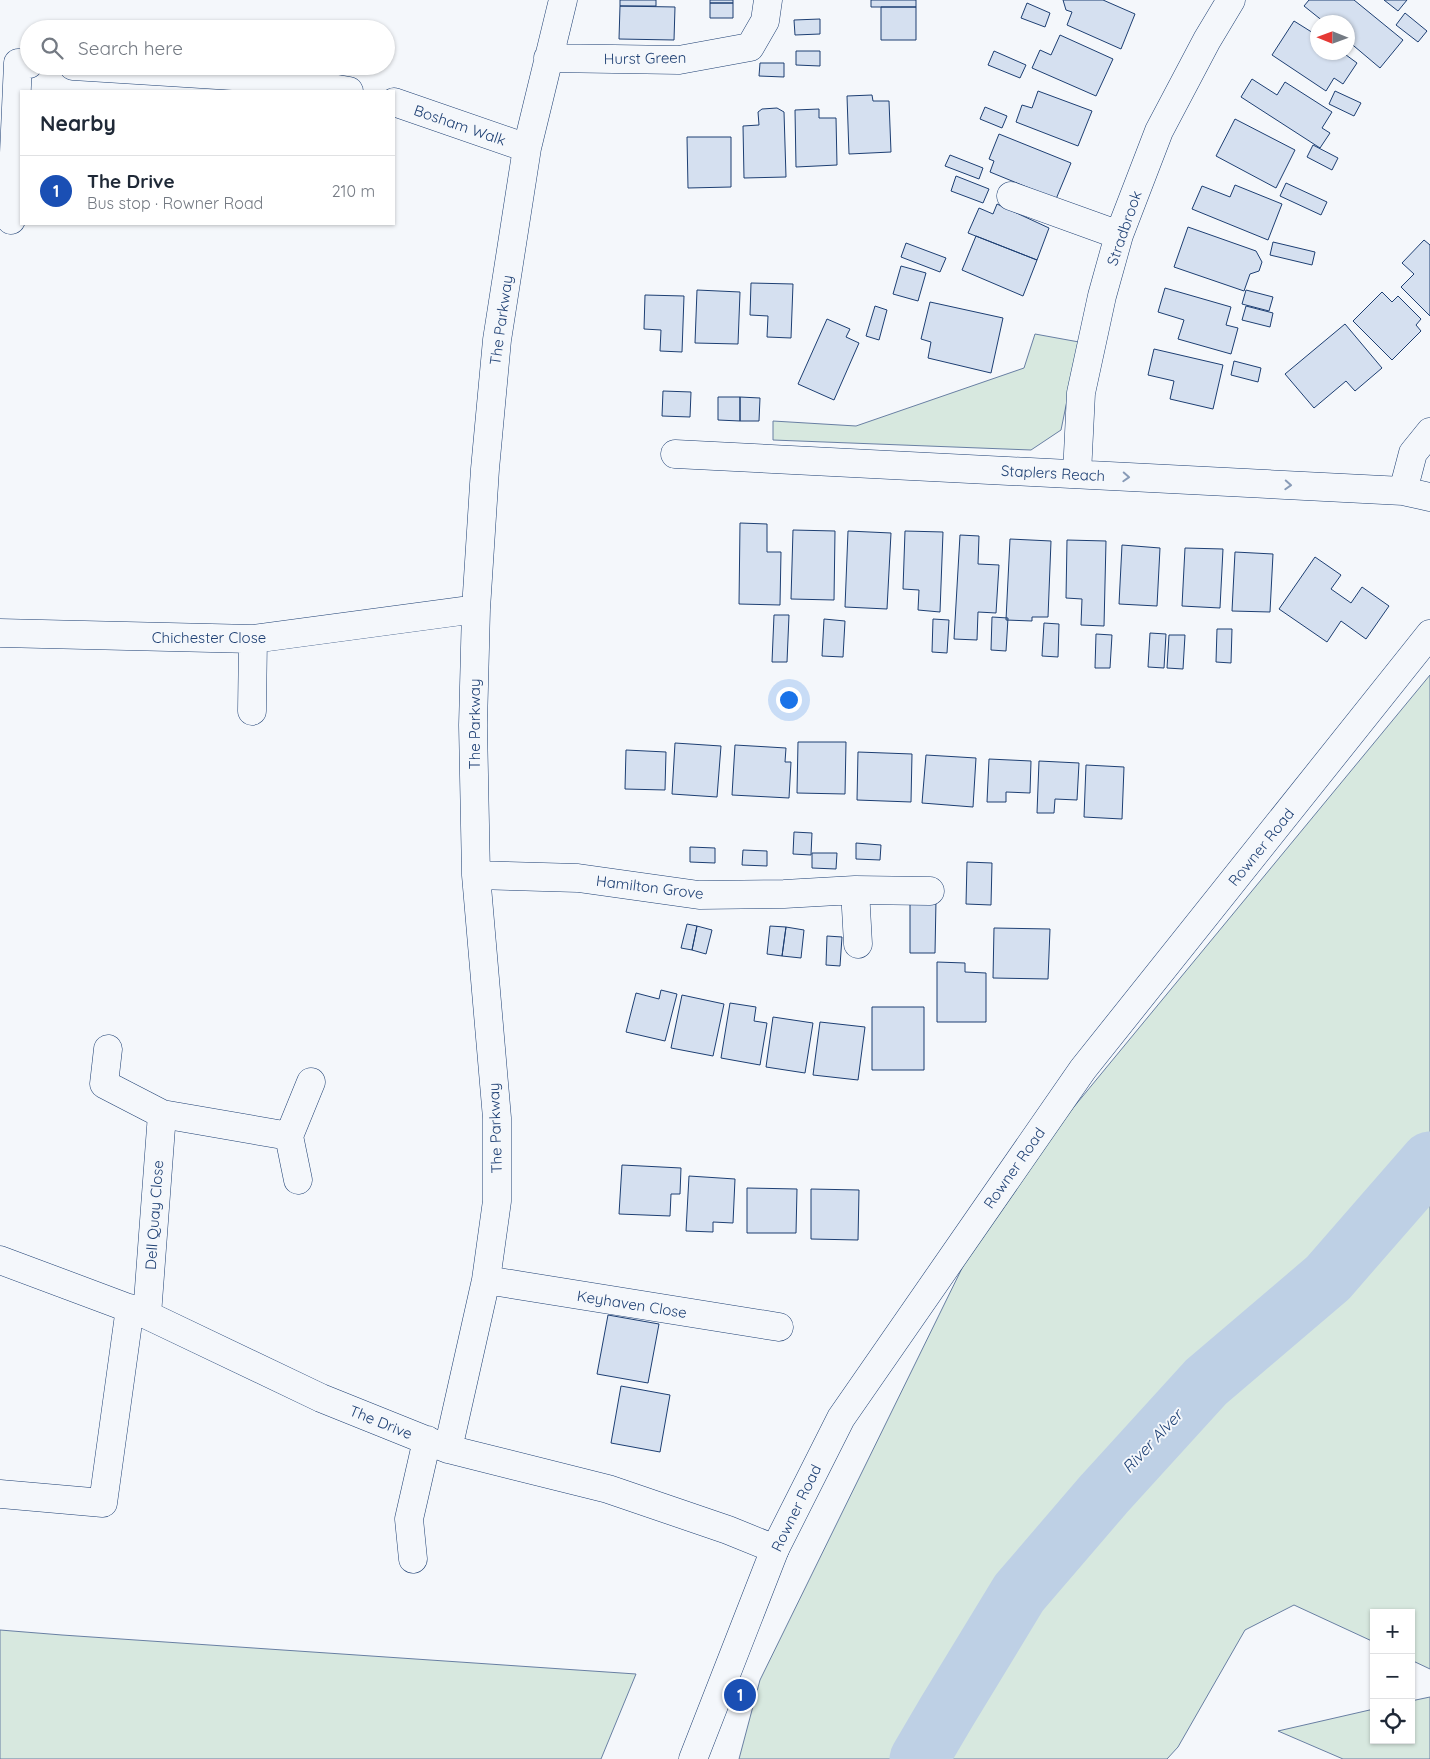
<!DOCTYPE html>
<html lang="en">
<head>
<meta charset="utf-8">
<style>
	:root { --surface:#fff; --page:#f6f6f7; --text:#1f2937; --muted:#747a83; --line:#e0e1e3; --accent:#1a73e8 }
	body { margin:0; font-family:Quicksand,sans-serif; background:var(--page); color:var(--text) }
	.controls { position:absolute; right:15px; bottom:15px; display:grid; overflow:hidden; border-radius:0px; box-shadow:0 1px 4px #0004 }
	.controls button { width:45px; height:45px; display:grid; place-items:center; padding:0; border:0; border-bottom:1px solid var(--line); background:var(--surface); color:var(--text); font:25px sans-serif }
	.compass { position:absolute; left:1310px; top:15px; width:45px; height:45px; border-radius:50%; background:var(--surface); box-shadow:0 1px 4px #0004; rotate:271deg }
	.you { position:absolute; left:788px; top:699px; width:18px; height:18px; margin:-12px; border:4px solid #fff; border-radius:50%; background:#1a73e8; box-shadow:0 0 0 8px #1a73e833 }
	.badge { display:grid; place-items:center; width:32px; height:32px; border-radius:50%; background:var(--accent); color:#fff; font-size:16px; font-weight:700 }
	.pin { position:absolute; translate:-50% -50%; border:2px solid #fff; box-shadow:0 1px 5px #0006 }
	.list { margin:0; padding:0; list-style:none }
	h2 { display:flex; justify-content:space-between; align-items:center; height:65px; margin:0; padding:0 20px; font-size:21px }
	h2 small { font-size:16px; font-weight:400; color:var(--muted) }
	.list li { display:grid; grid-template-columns:32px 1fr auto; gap:15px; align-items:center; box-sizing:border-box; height:70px; padding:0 20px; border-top:1px solid var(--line) }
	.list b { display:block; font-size:19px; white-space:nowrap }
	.list p { margin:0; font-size:16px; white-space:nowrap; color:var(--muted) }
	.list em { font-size:16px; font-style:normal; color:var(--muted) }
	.icon { flex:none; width:28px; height:28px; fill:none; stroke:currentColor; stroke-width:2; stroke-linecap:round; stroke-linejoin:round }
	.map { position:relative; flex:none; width:1430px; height:1759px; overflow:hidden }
	.search { position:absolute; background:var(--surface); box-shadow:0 1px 4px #0004; left:20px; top:20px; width:375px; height:55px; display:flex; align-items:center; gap:12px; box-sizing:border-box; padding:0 18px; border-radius:28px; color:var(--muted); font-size:19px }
	.panel { position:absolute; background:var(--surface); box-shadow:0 1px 4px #0004; left:20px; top:90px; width:375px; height:135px; border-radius:0px }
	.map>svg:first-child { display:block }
</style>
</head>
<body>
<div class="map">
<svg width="1430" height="1759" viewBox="0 0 1430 1759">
	<rect width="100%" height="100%" fill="#f4f7fb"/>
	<path fill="#d7e8df" stroke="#687fa3" d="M1035,334L1079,342L1061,430L1031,450L773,440V421L856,426L1024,368Z
		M1430,675V1669L1411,1660V1613H1374V1642L1294,1605L1245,1630L1178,1747L1167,1759H739L760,1680L993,1205Z
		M0,1630L62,1635L636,1674L601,1759H0Z
		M1430,1697V1759H1343L1278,1731L1374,1709V1740H1411V1701Z"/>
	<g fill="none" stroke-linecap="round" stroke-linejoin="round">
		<path stroke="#bed0e5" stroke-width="59" d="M919,1759L946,1713L1019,1593L1104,1494L1206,1382L1328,1278L1430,1161"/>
	</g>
	<path fill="#d5e0f0" stroke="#1d3f73" d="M620,0H656V6H620Z
		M710,0H733V3H710Z
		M871,0H916V7H871Z
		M1063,0H1103L1135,14L1121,49L1067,25L1072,12L1066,10Z
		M1309,0H1354L1403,40L1380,68L1348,41V22H1324L1304,6Z
		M1384,0H1407L1398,11Z
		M710,3H733V18H710Z
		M1027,3L1050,13L1045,27L1021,18Z
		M620,6L675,7L674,40L619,39Z
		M881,7H916V40H881Z
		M1405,13L1427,31L1418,42L1396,25Z
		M820,19V34L795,35L794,20Z
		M1294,21L1318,36V52H1342L1357,63L1343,84L1334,78L1326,91L1272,55Z
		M1060,35L1113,59L1096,96L1032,68L1040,50L1051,55Z
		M796,51H820V66L796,65Z
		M994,51L1026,65L1020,78L988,65Z
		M760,63H784V77L759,76Z
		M1252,79L1277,95L1285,82L1332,112L1322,128L1330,133L1320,148L1241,97Z
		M1038,91L1092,111L1078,146L1016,122L1022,105L1032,108Z
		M1335,91L1361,103L1354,116L1329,104Z
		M872,95L873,101H889L891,152L849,154L847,96Z
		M985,107L1007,116L1002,128L980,119Z
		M777,108L784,112L786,177L744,178L743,126L759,125L758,112L762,109Z
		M819,109V118H836L837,165L796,167L795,110Z
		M1235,119L1295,150L1276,188L1216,156Z
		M999,134L1071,163L1056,199L990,172L994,161L989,159Z
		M687,137H731V187L688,188Z
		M1313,145L1338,158L1332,170L1307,157Z
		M950,155L983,168L979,179L945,166Z
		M956,176L989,189L983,203L951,191Z
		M1286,183L1327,202L1321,215L1280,196Z
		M1235,185L1282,204L1268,240L1192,209L1202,186L1230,197Z
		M997,204L1049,228L1037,260L968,233L979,208L993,214Z
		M1188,227L1256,251L1262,262L1259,271L1250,274L1244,291L1174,267Z
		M976,236L1037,260L1023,296L962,270Z
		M1424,240L1430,245V316L1401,287L1414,274L1402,263Z
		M1273,242L1315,252L1312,265L1270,255Z
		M906,243L946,258L940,272L901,257Z
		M901,266L926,273L918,301L893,294Z
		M751,283L793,284L791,338L767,337L768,316L750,315Z
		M1165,288L1231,307L1226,325L1238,328L1231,354L1178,339L1184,320L1158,312Z
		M697,290L740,292L738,344L695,343Z
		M1246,290L1273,297L1269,311L1242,304Z
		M1382,292L1392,302L1398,296L1421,319L1416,325L1421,331L1392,360L1353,321Z
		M645,295L684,296L682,352L660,351L661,330L644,329Z
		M930,302L1003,318L991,373L928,358L931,342L921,339Z
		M875,306L887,310L879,340L866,336Z
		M1246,306L1273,313L1270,327L1242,320Z
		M827,319L850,329L846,337L859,343L834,400L798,384Z
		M1345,324L1382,368L1355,391L1346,381L1314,408L1285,374Z
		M1154,349L1223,365L1213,409L1170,399L1174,381L1148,375Z
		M1234,361L1261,368L1258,382L1231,375Z
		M663,391L691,392L690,417L662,416Z
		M718,397H740V421L718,420Z
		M740,397L760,398L759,421H740Z
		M740,523L767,524V552H781L780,605L739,604Z
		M793,530L835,531L834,600L791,599Z
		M848,531L891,533L887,609L845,607Z
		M905,531L943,532L940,612L918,610L919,590L903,589Z
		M960,535L979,536L978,564L999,565L996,613L978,612L977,640L954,639Z
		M1010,539L1051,541L1048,617H1032V621L1006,620Z
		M1067,540L1106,541L1104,626L1081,625L1082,599L1066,598Z
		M1122,545L1160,548L1157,606L1119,604Z
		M1185,548L1223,549L1220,608L1182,606Z
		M1235,552L1273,554L1270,612L1232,611Z
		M1315,557L1341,575L1331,589L1351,603L1362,587L1389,606L1366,639L1341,621L1327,642L1279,609Z
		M774,615H789L787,662H772Z
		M992,617L1008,618L1006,651L991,650Z
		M824,619L845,621L843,657L822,656Z
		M933,619L949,620L947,653L932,652Z
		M1044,623L1059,624L1058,657L1042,656Z
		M1217,629H1232L1231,663L1216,662Z
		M1150,633L1166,634L1164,668L1148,667Z
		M1096,634L1112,635L1110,668H1095Z
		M1169,635H1185L1183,669L1167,668Z
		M798,742H846L845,794L797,793Z
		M675,743L721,746L717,797L672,794Z
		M735,745L786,748L785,762H791L789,798L732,795Z
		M626,750L666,752L665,790L625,789Z
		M858,752L912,754L911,802L857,800Z
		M926,755L976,758L973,807L922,803Z
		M989,759L1031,761L1030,793L1006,792V802H987Z
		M1039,761L1079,763L1077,800L1055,799L1054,813H1037Z
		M1086,765L1124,767L1122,819L1084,817Z
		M794,832L812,833L811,855L793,854Z
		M856,843L881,845L880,860L856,859Z
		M690,847L715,848V863L690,862Z
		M743,850L767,851V866L742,865Z
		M812,853H837L836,869L812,868Z
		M967,862L992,863L991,905L966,904Z
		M910,900H936L935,953H910Z
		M687,924L697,926L692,950L681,948Z
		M697,926L712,930L706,954L692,950Z
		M770,926L786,927L782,956L767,954Z
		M786,927L804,930L801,958L782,956Z
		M994,928L1050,929L1048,979L993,978Z
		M827,936L842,937L840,966L826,965Z
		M937,962L965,963V972L986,973V1022H937Z
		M661,990L677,994L665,1041L626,1032L636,993L659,999Z
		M682,995L724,1004L713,1056L671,1048Z
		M730,1003L756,1007L754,1021L767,1023L760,1065L721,1058Z
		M872,1007H924V1070H872Z
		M773,1017L813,1023L805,1073L766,1067Z
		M820,1022L865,1027L858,1080L813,1075Z
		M622,1165L681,1168L680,1194H671L670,1216L619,1214Z
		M689,1176L735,1179L733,1223L713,1222V1232L686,1231Z
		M747,1188L797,1189L796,1233H747Z
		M811,1189L859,1190L858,1240L811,1239Z
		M608,1315L659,1324L648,1383L597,1374Z
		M621,1386L670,1395L660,1452L611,1443Z"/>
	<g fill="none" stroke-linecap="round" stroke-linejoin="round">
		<defs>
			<path id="minor" d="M548,58L679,60L750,47L765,21L768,0
				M73,66L280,79L349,91
				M394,102L527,148
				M1011,196L1119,235
				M11,220L18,63L29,64
				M675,454L1403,491L1430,497
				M1077,474L1081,393L1102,296L1119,235L1159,131L1207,40L1231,0
				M1403,491L1413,453L1430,432
				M0,633L253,639L476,609
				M252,711L253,639
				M476,875L578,878L699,895L784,894L855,890L930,891
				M855,890L858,944
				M108,1049L104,1084L162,1114L289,1136
				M298,1180L289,1136L311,1082
				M0,1260L147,1315L321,1398L448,1449L608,1489L728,1530L775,1549
				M486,1280L779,1327
				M147,1315L162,1114
				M448,1449L486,1280L497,1201V1118L476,875L473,725L476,609L485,469L497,340L527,148L563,0
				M0,1494L103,1503L130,1308
				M413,1559L409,1519L427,1440"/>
			<path id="major" d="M693,1759L775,1549L841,1418L1083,1069L1430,634"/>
		</defs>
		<use href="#minor" stroke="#1d3f73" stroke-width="29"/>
		<use href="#major" stroke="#1d3f73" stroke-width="29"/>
		<use href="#minor" stroke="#f4f7fb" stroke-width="28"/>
		<use href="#major" stroke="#f4f7fb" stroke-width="28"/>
	</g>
	<defs><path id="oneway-chevron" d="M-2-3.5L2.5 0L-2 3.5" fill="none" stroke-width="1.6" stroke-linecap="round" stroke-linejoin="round" transform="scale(1.25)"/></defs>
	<g stroke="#889bb7">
		<use href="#oneway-chevron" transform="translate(1126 477) rotate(3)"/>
		<use href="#oneway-chevron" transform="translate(1288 485) rotate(3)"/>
	</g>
	<g text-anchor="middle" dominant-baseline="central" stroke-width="4" stroke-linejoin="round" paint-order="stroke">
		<g font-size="15" fill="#1d3f73" stroke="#f4f7fb">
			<text transform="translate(645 58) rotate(-1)">Hurst Green</text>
			<text transform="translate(460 125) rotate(19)">Bosham Walk</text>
			<text transform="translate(1124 228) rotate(-71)">Stradbrook</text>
			<text transform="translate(501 320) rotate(-82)">The Parkway</text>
			<text transform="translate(1053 473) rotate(3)">Staplers Reach</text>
			<text x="209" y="637">Chichester Close</text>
			<text transform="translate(474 724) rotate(-90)">The Parkway</text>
			<text transform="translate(1261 847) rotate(-51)">Rowner Road</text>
			<text transform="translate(650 887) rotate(7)">Hamilton Grove</text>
			<text transform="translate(495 1128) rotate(-92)">The Parkway</text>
			<text transform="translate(1014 1168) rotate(-55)">Rowner Road</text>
			<text transform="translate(154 1215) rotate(-86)">Dell Quay Close</text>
			<text transform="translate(632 1304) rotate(9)">Keyhaven Close</text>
			<text transform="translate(381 1422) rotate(22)">The Drive</text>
			<text transform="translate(796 1508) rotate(-64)">Rowner Road</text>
		</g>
		<g font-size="16" font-style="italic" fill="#1d3f73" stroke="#f4f7fb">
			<text transform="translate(1152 1441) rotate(-47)">River Alver</text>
		</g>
	</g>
</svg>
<div class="controls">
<button>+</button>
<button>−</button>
<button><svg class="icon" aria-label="locate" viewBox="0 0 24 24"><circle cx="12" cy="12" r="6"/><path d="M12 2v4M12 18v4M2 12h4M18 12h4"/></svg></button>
</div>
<svg class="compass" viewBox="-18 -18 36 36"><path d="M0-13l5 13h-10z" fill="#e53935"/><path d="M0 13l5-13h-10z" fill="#747a83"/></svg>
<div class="you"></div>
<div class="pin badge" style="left:740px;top:1695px;background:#1a4fb4">1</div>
<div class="search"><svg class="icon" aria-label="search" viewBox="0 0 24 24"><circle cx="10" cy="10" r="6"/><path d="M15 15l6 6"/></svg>Search here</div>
<section class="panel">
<h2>Nearby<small></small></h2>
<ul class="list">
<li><span class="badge" style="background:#1a4fb4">1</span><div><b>The Drive</b><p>Bus stop · Rowner Road</p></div><em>210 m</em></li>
</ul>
</section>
</div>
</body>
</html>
